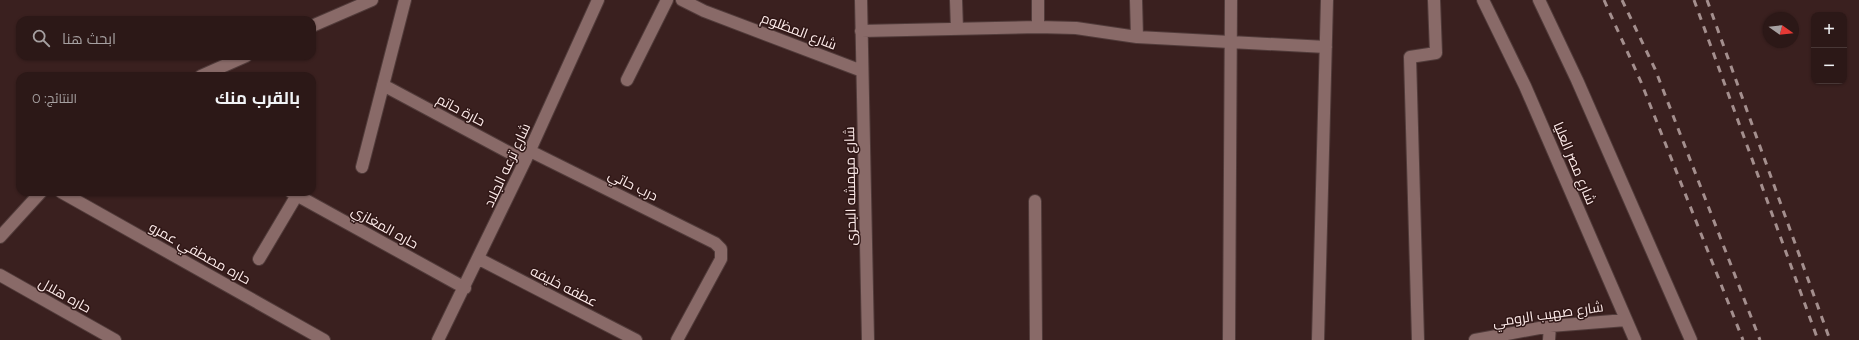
<!DOCTYPE html>
<html lang="ar">
<head>
<meta charset="utf-8">
<style>
	:root { --surface:#2c1817; --page:#382524; --text:#f1f3f6; --muted:#a6a0a1; --line:#483736 }
	body { margin:0; font-family:Montserrat,Cairo,sans-serif; background:var(--page); color:var(--text); direction:rtl }
	.controls { position:absolute; right:12px; top:12px; display:grid; overflow:hidden; border-radius:8px; box-shadow:0 1px 3px #0004 }
	.controls button { width:36px; height:36px; display:grid; place-items:center; padding:0; border:0; border-bottom:1px solid var(--line); background:var(--surface); color:var(--text); font:20px sans-serif }
	.compass { position:absolute; left:1763px; top:12px; width:36px; height:36px; border-radius:50%; background:var(--surface); box-shadow:0 1px 3px #0004; rotate:105deg }
	.list { margin:0; padding:0; list-style:none }
	h2 { display:flex; justify-content:space-between; align-items:center; height:52px; margin:0; padding:0 16px; font-size:17px }
	h2 small { font-size:13px; font-weight:400; color:var(--muted) }
	.icon { flex:none; width:22px; height:22px; fill:none; stroke:currentColor; stroke-width:2; stroke-linecap:round; stroke-linejoin:round }
	.map { position:relative; flex:none; width:1859px; height:340px; overflow:hidden; direction:ltr }
	.search { position:absolute; background:var(--surface); box-shadow:0 1px 3px #0004; left:16px; top:16px; width:300px; height:44px; display:flex; align-items:center; gap:10px; box-sizing:border-box; padding:0 14px; border-radius:12px; color:var(--muted); font-size:15px }
	.panel { position:absolute; background:var(--surface); box-shadow:0 1px 3px #0004; left:16px; top:72px; width:300px; height:124px; border-radius:12px; direction:rtl }
	.map>svg:first-child { display:block }
</style>
</head>
<body>
<div class="map">
<svg width="1859" height="340" viewBox="0 0 1859 340">
	<rect width="100%" height="100%" fill="#3a201f"/>
	<g fill="none" stroke-linecap="round" stroke-linejoin="round">
		<defs>
			<path id="minor" d="M682,0L704,11L862,71
				M861,0L868,340
				M956,0L957,29
				M1136,0L1137,37
				M1483,0L1525,86L1635,340
				M1539,0L1577,80L1691,340
				M312,26L372,0
				M1038,27V0
				M861,31L1038,27L1076,28L1137,37L1326,47
				M201,76L246,56
				M627,80L667,0
				M383,85L525,161
				M530,151L715,243L721,249V259L677,340
				M362,167L405,0
				M61,192L324,340
				M291,192L465,288
				M1035,201L1036,340
				M0,237L41,192
				M259,259L297,195
				M479,259L636,340
				M0,275L115,340
				M438,340L525,161L598,0
				M1229,340L1231,0
				M1318,340L1327,0
				M1418,340L1410,57L1436,53L1434,0
				M1475,340L1550,326L1626,320
				M1549,340L1550,326"/>
		</defs>
		<use href="#minor" stroke="#513b3a" stroke-width="14"/>
		<use href="#minor" stroke="#896a68" stroke-width="12"/>
		<path stroke="#a48f8e" stroke-width="3" stroke-dasharray="7 7" stroke-linecap="butt" d="M1604,0L1641,82L1743,340
			M1622,0L1655,69L1760,340
			M1694,0L1818,340
			M1707,0L1830,340"/>
	</g>
	<g text-anchor="middle" dominant-baseline="central" stroke-width="3" stroke-linejoin="round" paint-order="stroke">
		<g font-size="14" fill="#fdebea" stroke="#301716">
			<text transform="translate(799 31) rotate(21)">شارع المظلوم</text>
			<text transform="translate(461 110) rotate(28)">حارة حاتم</text>
			<text transform="translate(1575 163) rotate(67)">شارع مصر العليا</text>
			<text transform="translate(507 165) rotate(-65)">شارع ترعه الجلاد</text>
			<text transform="translate(633 185) rotate(26)">درب حاتي</text>
			<text transform="translate(850 186) rotate(-91)">شارع مهمشه البحرى</text>
			<text transform="translate(385 227) rotate(29)">حاره المغازي</text>
			<text transform="translate(200 253) rotate(29)">حاره مصطفي عمرو</text>
			<text transform="translate(564 286) rotate(27)">عطفه خليفه</text>
			<text transform="translate(65 295) rotate(29)">حاره هلال</text>
			<text transform="translate(1548 314) rotate(-8)">شارع صهيب الرومي</text>
		</g>
	</g>
</svg>
<div class="controls">
<button>+</button>
<button>−</button>
</div>
<svg class="compass" viewBox="-18 -18 36 36"><path d="M0-13l5 13h-10z" fill="#e53935"/><path d="M0 13l5-13h-10z" fill="#a6a0a1"/></svg>
<div class="search"><svg class="icon" aria-label="search" viewBox="0 0 24 24"><circle cx="10" cy="10" r="6"/><path d="M15 15l6 6"/></svg>ابحث هنا</div>
<section class="panel">
<h2>بالقرب منك<small>النتائج: 0</small></h2>
<ul class="list">
</ul>
</section>
</div>
</body>
</html>
